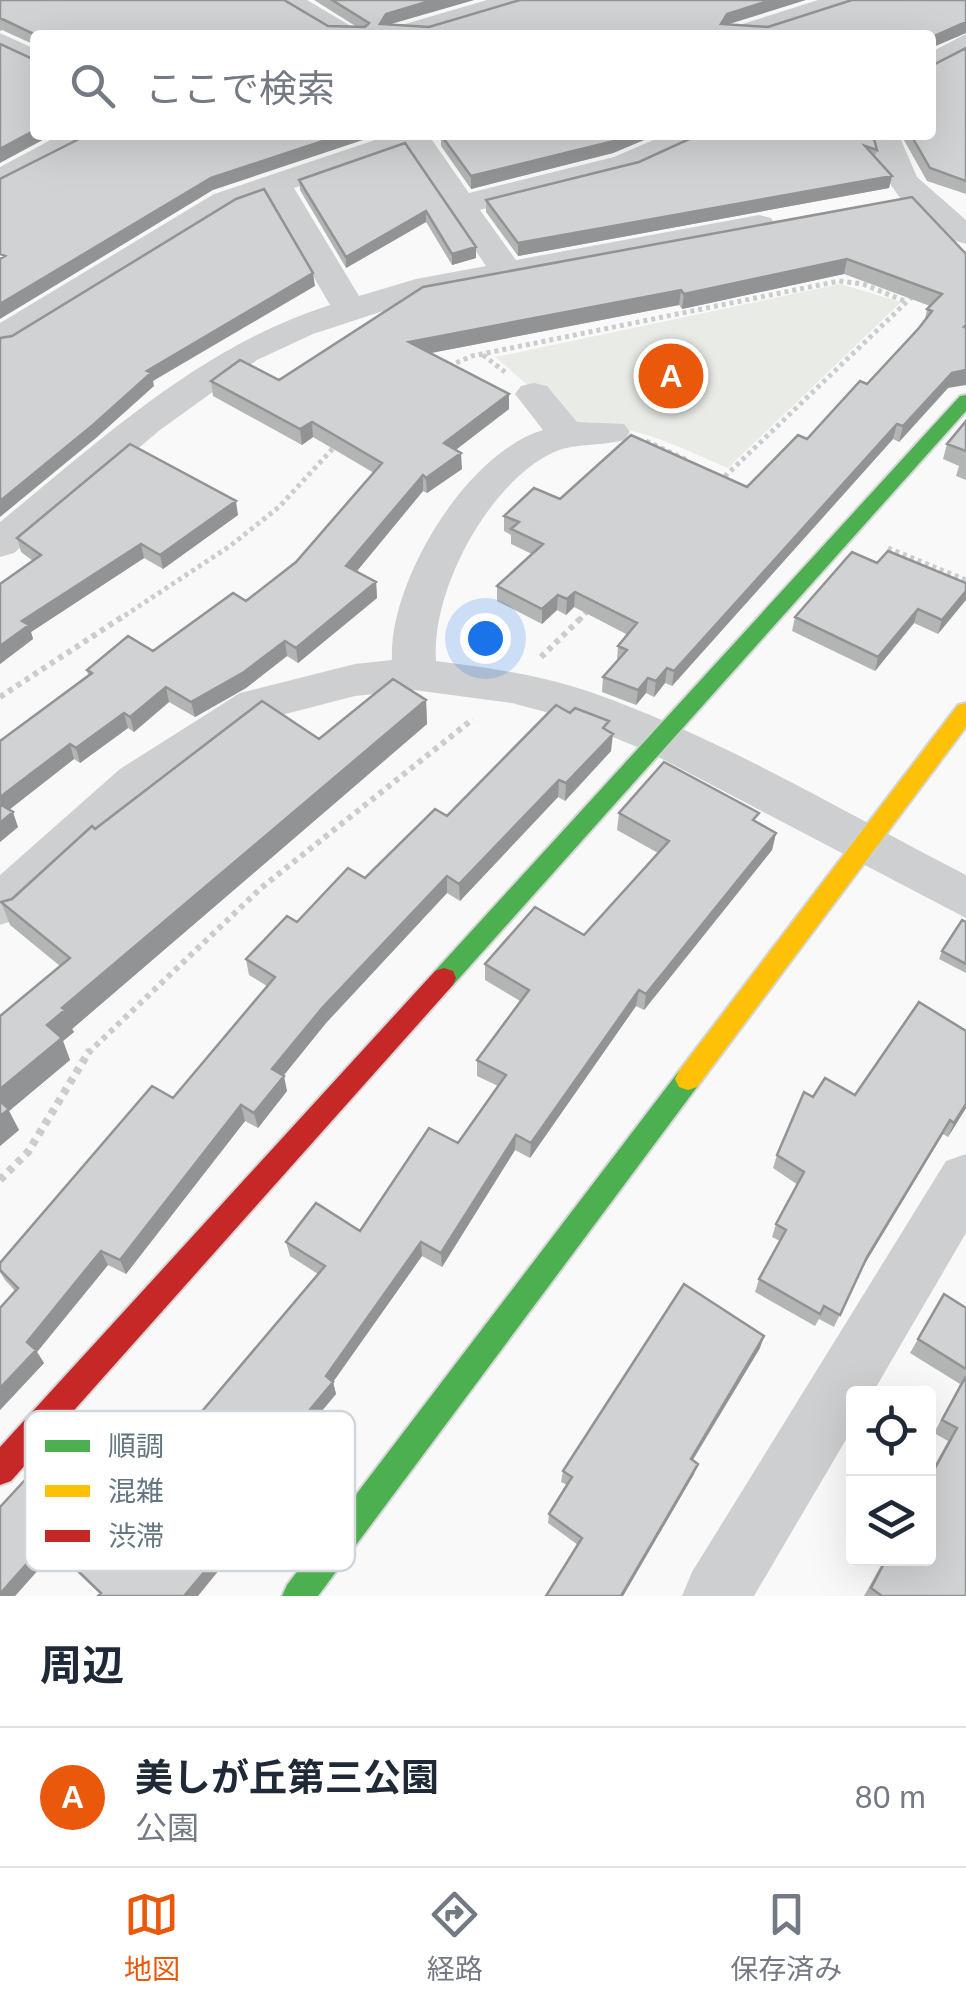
<!DOCTYPE html>
<html lang="ja">
<head>
<meta charset="utf-8">
<style>
	:root { --surface:#fff; --page:#f6f6f7; --text:#1f2937; --muted:#747a83; --line:#e0e1e3; --accent:#ea580c }
	body { margin:0; font-family:Helvetica,"Noto Sans JP",sans-serif; background:var(--page); color:var(--text) }
	.controls { position:absolute; right:30px; bottom:30px; display:grid; overflow:hidden; border-radius:10px; box-shadow:0 10px 40px #0002 }
	.controls button { width:90px; height:90px; display:grid; place-items:center; padding:0; border:0; border-bottom:2px solid var(--line); background:var(--surface); color:var(--text); font:50px sans-serif }
	.you { position:absolute; left:485px; top:638px; width:35px; height:35px; margin:-25px; border:8px solid #fff; border-radius:50%; background:#1a73e8; box-shadow:0 0 0 15px #1a73e833 }
	.badge { display:grid; place-items:center; width:65px; height:65px; border-radius:50%; background:var(--accent); color:#fff; font-size:32px; font-weight:700 }
	.pin { position:absolute; translate:-50% -50%; border:5px solid #fff; box-shadow:0 2px 10px #0006 }
	.list { margin:0; padding:0; list-style:none }
	h2 { display:flex; justify-content:space-between; align-items:center; height:130px; margin:0; padding:0 40px; font-size:42px }
	h2 small { font-size:32px; font-weight:400; color:var(--muted) }
	.list li { display:grid; grid-template-columns:65px 1fr auto; gap:30px; align-items:center; box-sizing:border-box; height:140px; padding:0 40px; border-top:2px solid var(--line) }
	.list b { display:block; font-size:38px; white-space:nowrap }
	.list p { margin:0; font-size:32px; white-space:nowrap; color:var(--muted) }
	.list em { font-size:32px; font-style:normal; color:var(--muted) }
	.icon { flex:none; width:55px; height:55px; fill:none; stroke:currentColor; stroke-width:2; stroke-linecap:round; stroke-linejoin:round }
	.map { position:relative; flex:none; width:966px; height:1596px; overflow:hidden }
	.search { position:absolute; background:var(--surface); box-shadow:0 10px 40px #0002; left:30px; right:30px; top:30px; height:110px; display:flex; align-items:center; gap:25px; box-sizing:border-box; padding:0 35px; border-radius:10px; color:var(--muted); font-size:38px }
	.sheet { height:270px; background:var(--surface) }
	nav { display:flex; justify-content:space-around; align-items:center; box-sizing:border-box; height:140px; border-top:2px solid var(--line); background:var(--surface); font-size:28px; color:var(--muted) }
	nav a { display:grid; justify-items:center; gap:5px }
	nav .on { color:var(--accent) }
	.map>svg:first-child { display:block }
</style>
</head>
<body>
<div class="map">
<svg width="966" height="1596" viewBox="0 0 966 1596">
	<rect width="100%" height="100%" fill="#f9f9f9"/>
	<path fill="#e8ebe6" d="M840,284L901,302L728,468C671,444 636,423 573,426L496,357Z"/>
	<g fill="none" stroke-linecap="round" stroke-linejoin="round">
		<defs>
			<path id="fast" d="M966,395V411L453,985L444,988L435,985L432,978L435,971L960,396Z
				M688,1068L697,1071L701,1079L697,1087L318,1596H282L287,1585L679,1071Z"/>
			<path id="slow" d="M966,703V727L697,1087L688,1090L679,1087L675,1079L679,1071L958,705Z"/>
			<path id="jam" d="M444,968L453,971L456,978L453,985L11,1481L0,1485V1447L435,971Z"/>
		</defs>
		<use href="#fast" stroke="#d5d6d7" stroke-width="4"/>
		<use href="#slow" stroke="#d5d6d7" stroke-width="4"/>
		<use href="#jam" stroke="#d5d6d7" stroke-width="4"/>
		<path stroke="#cbcccd" stroke-width="5" stroke-dasharray="4 4" stroke-linecap="butt" d="M483,355L505,372
			M449,366L472,356L839,281L863,284L907,302
			M646,441L689,461
			M719,482L916,293
			M888,548L966,580
			M118,620L230,546L279,507L337,444
			M579,620L589,610"/>
		<path stroke="#cbcccd" stroke-width="6" stroke-dasharray="5 5" stroke-linecap="butt" d="M541,657L582,617
			M0,697L122,617
			M88,1053L261,888L473,719"/>
		<path stroke="#cbcccd" stroke-width="8" stroke-dasharray="6 6" stroke-linecap="butt" d="M0,1180L28,1152L90,1050"/>
		<path fill="#cecfd0" fill-rule="evenodd" d="M273,0H307L366,35H331Z
			M487,0H530L526,6L428,35H384L388,29Z
			M818,0H860L856,6L765,35H723L727,29Z
			M0,33L35,49V70L0,53Z
			M966,34V54L931,73V52Z
			M60,135H98L94,141L0,190V167Z
			M390,135H435L432,140L469,193L614,157L665,135H706L702,141L636,171L480,210L516,260L759,215L771,218L775,225L771,232L759,235L423,298L313,334L257,360L160,430L14,553L0,557V522C103,438 201,346 330,305L267,197L236,208L13,346L0,349V323L214,194ZM407,149L486,266L416,279L359,296L294,188Z
			M869,135H899L917,177L966,220V244C917,232 881,181 869,135Z
			M534,383L547,386L577,422L624,424L630,432L624,440C599,447 573,442 550,454C486,487 431,592 436,661C489,668 542,675 593,693C723,739 844,812 966,875V918L647,751L564,717L512,703L414,690L355,696L270,718L154,795L18,919L0,925V875L120,769L240,693L355,664L392,660C388,583 466,453 543,430L515,394L521,386Z
			M966,1154V1233L872,1394H854V1426L754,1596H682L692,1572L946,1161Z"/>
		<use href="#fast" fill="#4caf50" fill-rule="evenodd"/>
		<use href="#slow" fill="#ffc107" fill-rule="evenodd"/>
		<use href="#jam" fill="#c62828" fill-rule="evenodd"/>
	</g>
	<path fill="#b3b5b5" d="M0,0L328,26L357,27L314,0H474L391,24L429,27L730,24L768,27L966,0V33L932,47L933,65L966,48V194L927,181L901,135H931V35L35,45L2,30L0,31Z
		M441,135H656L613,153L471,189L441,146Z
		M873,135L877,150L875,157L892,176L889,188L518,256L486,212V200L639,162Z
		M405,143L476,247V258L452,265L426,222L346,268L300,190L299,180Z
		M912,197L966,254L948,388L899,442L893,439L672,686L665,683L654,697L646,693L636,705L602,692L603,677L617,661L618,646L628,635L574,607L566,615L557,610L542,624L497,601V586L532,554L511,544V535L504,531V516L560,499L747,487L807,439L867,384L919,328L925,320L927,309L930,306L844,274L682,309L679,305L431,353L509,409L455,450L462,469L427,493L423,491L356,572L376,582L377,598L298,663L287,656L246,688L195,717L169,702L134,732L128,728L80,763L74,759L9,810L18,827L0,842V741L88,675L87,670L153,651L246,601L296,562L374,473L313,437L302,445L213,396L211,381L279,380Z
		M966,421V480L956,476L959,466L943,459L947,444Z
		M238,515L163,569L144,558L31,632L33,639L0,664V584L33,561L21,552L17,538Z
		M877,563L966,583L938,634L914,623L875,671L792,631L795,617Z
		M426,700L427,724L72,1029L74,1032L63,1041L70,1060L9,1111L19,1130L0,1146V1016L60,966L10,925L1,902L12,899L95,829L319,739Z
		M608,731L611,751L565,801L558,797L460,901L447,893L326,1023L283,1076L287,1091L258,1128L245,1121L126,1274L108,1265L37,1352L44,1363L0,1410V1308L15,1291L5,1280L0,1272V1263L173,1098L267,986L249,975L246,959L297,922L365,878L447,816Z
		M619,813L757,823L776,833L772,850L644,1010L636,1006L530,1158L515,1150L442,1267L422,1256L333,1382L336,1394L233,1517L243,1526L247,1536L100,1594L55,1551L15,1596H0V1507L133,1482L165,1455L318,1274L290,1256L286,1242L360,1231L458,1143L498,1086L477,1076V1060L520,1001L485,980V964L584,935L658,853L617,830Z
		M966,922V973L939,959L942,951Z
		M813,1097L966,1108L948,1137L943,1134L861,1270L834,1327L819,1319L815,1326L755,1292L759,1279L780,1241L772,1237L776,1224L798,1185L773,1168L777,1155Z
		M944,1294L966,1308V1596H864L885,1558H928V1477L948,1441L934,1433L960,1384L910,1353Z
		M760,1348L693,1460L694,1474L623,1596H546L578,1545L548,1523L549,1514L567,1485L561,1482L563,1471Z"/>
	<path fill="#929394" d="M433,0H474L387,25L380,24L386,14Z
		M771,0H806L726,25L721,24L727,14Z
		M966,22V33L931,48L932,37Z
		M35,130V135H52L0,163V149Z
		M341,135H378L213,190L0,319V304L211,178Z
		M628,135H656L613,153L471,189V176Z
		M892,176L889,188L518,256V243Z
		M426,211V222L346,268V257Z
		M476,247V258L452,265V254Z
		M847,259L844,274L682,309L684,294Z
		M313,273L315,286L153,381L154,386L96,438L0,517V501L147,371Z
		M681,290L679,305L410,357L409,342Z
		M966,370V385L948,388L899,442L903,426L952,373Z
		M509,394V409L444,459V443Z
		M312,422L313,437L302,445L300,429Z
		M897,424L893,439L672,686L674,671Z
		M461,453L462,469L427,493L426,478Z
		M423,475V491L348,582L346,566Z
		M236,501L238,515L163,569L160,555Z
		M141,544L144,558L31,632L33,639L0,664V646L22,621Z
		M376,582L377,598L298,663L296,648Z
		M966,591V600L938,634L942,620Z
		M575,592L574,607L566,615L567,599Z
		M558,595L557,610L542,624V609Z
		M918,609L914,623L875,671L878,657Z
		M285,641L287,656L246,688L195,717L191,702Z
		M667,668L665,683L654,697L656,681Z
		M648,678L646,693L636,705L638,690Z
		M166,687L169,702L134,732L130,717Z
		M426,700L427,724L72,1029L74,1032L63,1041L70,1060L9,1111L19,1130L0,1146V1089L47,1025L62,1008Z
		M124,713L128,728L80,763L76,748Z
		M613,734L611,751L565,801L566,783Z
		M70,744L74,759L1,816L0,797Z
		M559,780L558,797L460,901L459,884Z
		M13,812L18,827L0,842V823Z
		M776,833L772,850L644,1010L646,994Z
		M447,876V893L326,1023L276,1085L272,1069L323,1007Z
		M639,990L636,1006L530,1158L531,1143Z
		M284,1076L287,1091L258,1128L254,1113Z
		M966,1104V1108L948,1137L954,1123Z
		M241,1105L245,1121L126,1274L120,1260Z
		M950,1120L943,1134L861,1270L834,1327L867,1257Z
		M516,1135L515,1150L442,1267L441,1253Z
		M421,1242L422,1256L333,1382L336,1394L230,1521L226,1510L326,1376Z
		M101,1251L108,1265L37,1352L44,1363L0,1410V1388L27,1342Z
		M764,1336L760,1348L687,1469L691,1459Z
		M698,1464L694,1474L623,1596H621Z
		M243,1526L247,1536L198,1596H184Z
		M47,1541L55,1551L15,1596H0V1594Z"/>
	<path fill="#d0d2d3" stroke="#929394" stroke-width="2.5" d="M0,0H284L328,26L365,27L369,23L332,0H433L386,14L380,24L429,27L520,0H771L727,14L721,24L768,27L852,0H966V22L932,37L933,65L966,48V181L930,168L911,135H931V35H35V54L34,34L0,18Z
		M0,44L35,60V130L0,149Z
		M87,135H341L211,178L0,304V259L5,256L0,254V179Z
		M441,135H628L614,141L471,176Z
		M698,135H873L877,150L865,146L892,176L518,243L486,200L639,162Z
		M405,143L476,247L452,254L426,211L346,257L299,180Z
		M264,189L313,273L147,371L151,373L93,425L0,501V338L12,336L236,199Z
		M912,197L966,254V325L964,327L966,328V370L952,373L903,426L897,424L674,671L667,668L656,681L648,678L638,690L603,677L627,650L618,646L637,623L575,592L567,599L558,595L542,609L497,586L543,544L511,529L519,522L504,516L534,488L560,499L631,435L747,487L798,435L807,439L860,381L867,384L919,328L932,311L927,309L942,294L847,259L684,294L681,290L409,342L509,394L444,443L461,453L426,478L423,475L346,566L376,582L296,648L285,641L244,672L191,702L166,687L130,717L124,713L76,748L70,744L0,797V741L92,673L87,670L128,636L153,651L233,593L246,601L296,562L382,463L312,422L300,429L211,381L240,360L279,380L423,287Z
		M966,421V451L947,444Z
		M130,444L236,501L160,555L141,544L22,621L29,625L0,646V584L41,555L17,538Z
		M888,551L966,583V591L942,620L918,609L878,657L795,617L852,552L877,563Z
		M393,679L426,700L62,1008L65,1010L47,1025L62,1038L0,1089V1016L70,958L1,902L12,899L92,826L95,829L262,701L319,739Z
		M556,705L570,713L575,708L609,721L603,728L613,734L566,783L559,780L459,884L447,876L323,1007L272,1069L284,1076L254,1113L241,1105L120,1260L101,1251L27,1342L36,1350L0,1388V1308L18,1288L0,1270V1263L152,1086L173,1098L275,977L246,959L287,916L297,922L348,868L365,878L435,809L447,816Z
		M664,762L759,813L753,820L776,833L646,994L639,990L531,1143L516,1135L441,1253L421,1242L326,1376L333,1382L226,1510L243,1526L184,1596H98L101,1593L47,1541L0,1594V1507L74,1427L133,1482L160,1450L165,1455L325,1266L286,1242L316,1203L360,1231L429,1128L458,1143L506,1075L477,1060L529,990L485,964L535,907L584,935L669,841L619,813Z
		M0,804L13,812L0,823Z
		M962,920L966,922V964L942,951Z
		M919,1002L966,1031V1104L954,1123L950,1120L867,1257L840,1315L824,1306L820,1314L759,1279L786,1230L776,1224L804,1172L777,1155L804,1092L813,1097L825,1078L855,1095Z
		M0,1101L9,1109L0,1116Z
		M684,1284L764,1336L691,1459L698,1464L621,1596H546L582,1538L549,1514L572,1477L563,1471Z
		M944,1294L966,1308V1369L918,1339Z
		M966,1376V1596H882L871,1588L887,1558H928V1481L957,1428L942,1420Z"/>
	<rect x="25" y="1411" width="330" height="160" rx="15" fill="#fff" stroke="#d1d6da" stroke-width="2.5"/>
	<rect x="45" y="1440" width="45" height="12" fill="#4caf50"/>
	<rect x="45" y="1485" width="45" height="12" fill="#ffc107"/>
	<rect x="45" y="1530" width="45" height="12" fill="#c62828"/>
	<g font-size="28" fill="#657683">
		<text x="108" y="1456">順調</text>
		<text x="108" y="1501">混雑</text>
		<text x="108" y="1546">渋滞</text>
	</g>
</svg>
<div class="controls">
<button><svg class="icon" aria-label="locate" viewBox="0 0 24 24"><circle cx="12" cy="12" r="6"/><path d="M12 2v4M12 18v4M2 12h4M18 12h4"/></svg></button>
<button><svg class="icon" aria-label="layers" viewBox="0 0 24 24"><path d="M12 4l9 5-9 5-9-5zM3 14l9 5 9-5"/></svg></button>
</div>
<div class="you"></div>
<div class="pin badge" style="left:671px;top:376px">A</div>
<div class="search"><svg class="icon" aria-label="search" viewBox="0 0 24 24"><circle cx="10" cy="10" r="6"/><path d="M15 15l6 6"/></svg>ここで検索</div>
</div>
<section class="sheet">
<h2>周辺<small></small></h2>
<ul class="list">
<li><span class="badge">A</span><div><b>美しが丘第三公園</b><p>公園</p></div><em>80 m</em></li>
</ul>
</section>
<nav>
<a class="on"><svg class="icon" aria-label="map" viewBox="0 0 24 24"><path d="M3 6l6-2 6 2 6-2v14l-6 2-6-2-6 2zM9 4v14M15 6v14"/></svg>地図</a>
<a><svg class="icon" aria-label="directions" viewBox="0 0 24 24"><path d="M12 3l9 9-9 9-9-9zM9 14v-3h6M13 9l2 2-2 2"/></svg>経路</a>
<a><svg class="icon" aria-label="saved" viewBox="0 0 24 24"><path d="M7 4h10v16l-5-4-5 4z"/></svg>保存済み</a>
</nav>
</body>
</html>
